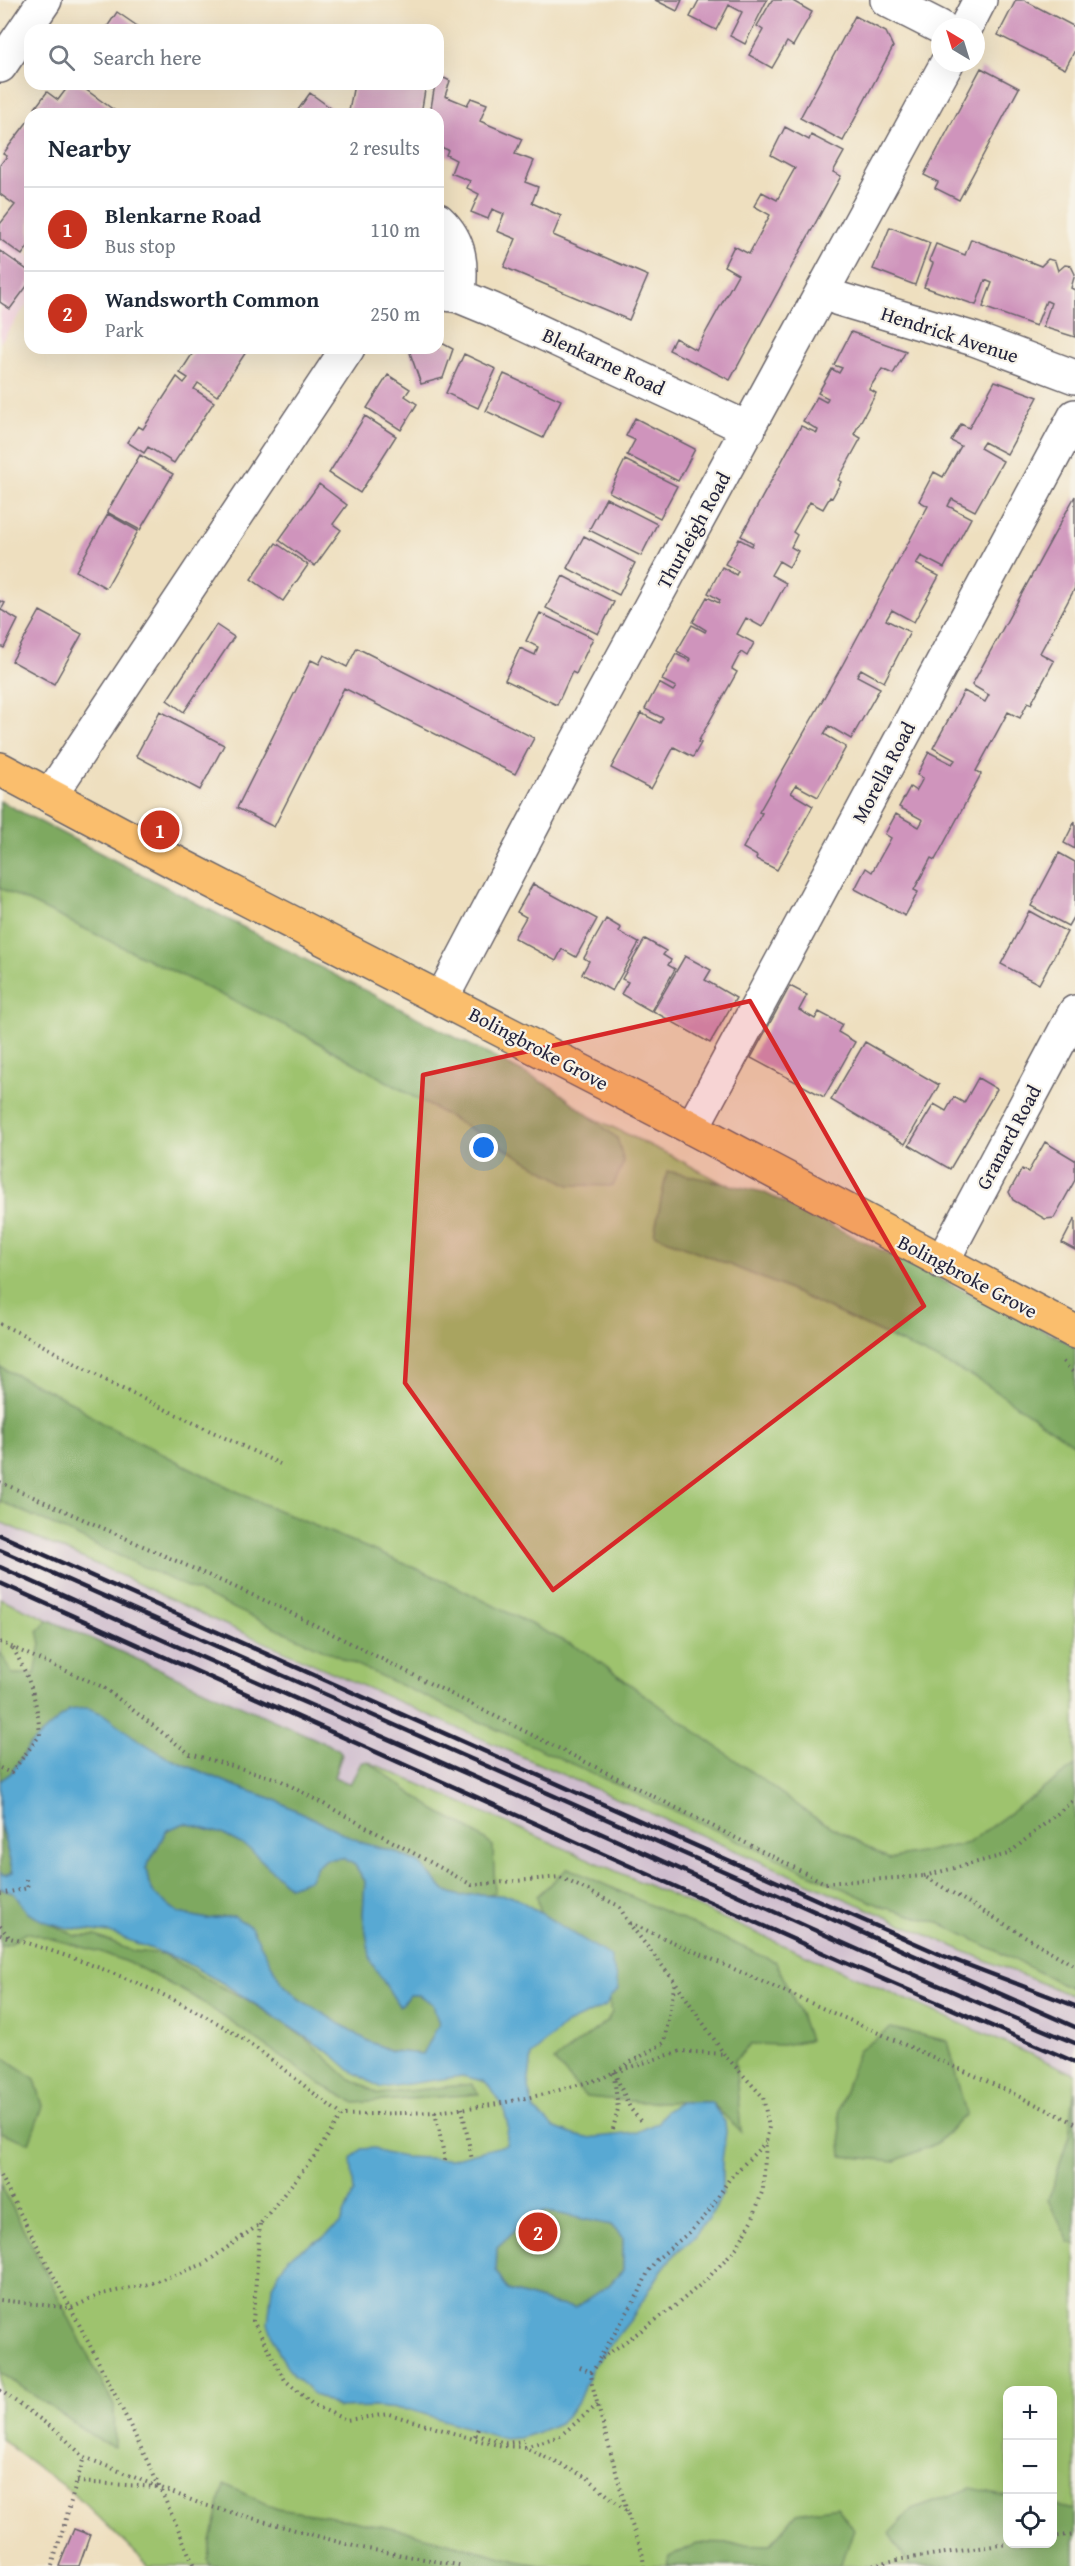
<!DOCTYPE html>
<html lang="en">
<head>
<meta charset="utf-8">
<style>
	:root { --surface:#fff; --page:#f6f6f7; --text:#1f2937; --muted:#747a83; --line:#e0e1e3; --accent:#c8321e }
	body { margin:0; font-family:"Gentium Book Plus",serif; background:var(--page); color:var(--text) }
	.controls { position:absolute; right:18px; bottom:18px; display:grid; overflow:hidden; border-radius:12px; box-shadow:0 6px 24px #0002 }
	.controls button { width:54px; height:54px; display:grid; place-items:center; padding:0; border:0; border-bottom:2px solid var(--line); background:var(--surface); color:var(--text); font:30px sans-serif }
	.compass { position:absolute; left:931px; top:18px; width:54px; height:54px; border-radius:50%; background:var(--surface); box-shadow:0 6px 24px #0002; rotate:322deg }
	.you { position:absolute; left:484px; top:1148px; width:21px; height:21px; margin:-15px; border:4px solid #fff; border-radius:50%; background:#1a73e8; box-shadow:0 0 0 9px #1a73e833 }
	.badge { display:grid; place-items:center; width:39px; height:39px; border-radius:50%; background:var(--accent); color:#fff; font-size:20px; font-weight:700 }
	.pin { position:absolute; translate:-50% -50%; border:3px solid #fff; box-shadow:0 2px 6px #0006 }
	.list { margin:0; padding:0; list-style:none }
	h2 { display:flex; justify-content:space-between; align-items:center; height:78px; margin:0; padding:0 24px; font-size:26px }
	h2 small { font-size:20px; font-weight:400; color:var(--muted) }
	.list li { display:grid; grid-template-columns:39px 1fr auto; gap:18px; align-items:center; box-sizing:border-box; height:84px; padding:0 24px; border-top:2px solid var(--line) }
	.list b { display:block; font-size:22px; white-space:nowrap }
	.list p { margin:0; font-size:20px; white-space:nowrap; color:var(--muted) }
	.list em { font-size:20px; font-style:normal; color:var(--muted) }
	.icon { flex:none; width:33px; height:33px; fill:none; stroke:currentColor; stroke-width:2; stroke-linecap:round; stroke-linejoin:round }
	.map { position:relative; flex:none; width:1075px; height:2566px; overflow:hidden }
	.search { position:absolute; background:var(--surface); box-shadow:0 6px 24px #0002; left:24px; top:24px; width:420px; height:66px; display:flex; align-items:center; gap:15px; box-sizing:border-box; padding:0 21px; border-radius:18px; color:var(--muted); font-size:22px }
	.panel { position:absolute; background:var(--surface); box-shadow:0 6px 24px #0002; left:24px; top:108px; width:420px; height:246px; border-radius:18px }
	.map>svg:first-child { display:block }
</style>
</head>
<body>
<div class="map">
<svg width="1075" height="2566" viewBox="0 0 1075 2566">
	<rect width="100%" height="100%" fill="#f7f3e8"/>
	<filter id="ink" filterUnits="userSpaceOnUse"><feTurbulence type="fractalNoise" baseFrequency=".0167" numOctaves="2"/><feDisplacementMap in="SourceGraphic" scale="12" xChannelSelector="R" yChannelSelector="G"/><feConvolveMatrix kernelMatrix="1 2 1 2 8 2 1 2 1" color-interpolation-filters="sRGB"/></filter>
	<filter id="wash" filterUnits="userSpaceOnUse"><feTurbulence type="fractalNoise" baseFrequency=".008" numOctaves="4" result="noise"/><feDisplacementMap in="SourceGraphic" scale="24" xChannelSelector="R" yChannelSelector="G"/><feGaussianBlur stdDeviation="1.35" result="paint"/><feColorMatrix in="noise" values="0 0 0 0 0 0 0 0 0 0 0 0 0 0 0 0 0 1.4 0 .05"/><feComposite in="paint" operator="in"/></filter>
	<g filter="url(#wash)">
		<rect width="100%" height="100%" fill="#eedfbf"/>
		<path fill="#f3cfde" d="M0,236L30,256V300L0,343Z"/>
		<path fill="#cfbdce" d="M0,1522L107,1569L201,1614L559,1773L966,1952L1075,1997V2074L367,1761L359,1765L350,1785L333,1777L342,1755L338,1749L0,1598Z"/>
		<path fill="#9ec36e" stroke="#607254" stroke-width="1.5" fill-rule="evenodd" d="M0,824L422,1035L672,1156L924,1291L1075,1363V1997L966,1952L559,1773L201,1614L107,1569L0,1522Z
			M0,1598L338,1749L342,1755L334,1777L350,1784L361,1763L367,1761L1075,2074V2566H149L78,2497L0,2439ZM1008,2390H1052V2544H1008Z"/>
		<path fill="#7ea961" stroke="#50664e" stroke-width="1.5" d="M0,801L555,1089L617,1138L624,1162L613,1186L569,1185L305,1035L0,888Z
			M667,1171L763,1192L1064,1340L1075,1348V1445L978,1379L781,1286L654,1234Z
			M0,1367L72,1402L103,1424L254,1500L443,1580L584,1651L814,1817L889,1859L968,1843L1075,1766V1990L942,1924L883,1907L0,1501Z
			M49,1620L338,1749L341,1752L334,1777L350,1784L361,1763L367,1761L435,1810L468,1828L493,1846L495,1892L489,1894L460,1896L445,1891L419,1863L395,1852L363,1843L273,1799L238,1787L166,1757L134,1737L69,1710L31,1744L11,1773L0,1781V1651L12,1674H35L41,1644L38,1631Z
			M0,1823L13,1873L4,1875L0,1873Z
			M185,1823L222,1834L249,1848L289,1887L308,1880L317,1866L327,1859L343,1858L355,1865L365,1881L363,1915L399,2006L410,1995H419L433,2003L439,2024L423,2054L392,2051L368,2041L299,1999L281,1982L250,1927L234,1916L207,1919L179,1913L155,1895L149,1884L146,1868L167,1830Z
			M568,1868L776,1962L800,2014L809,2040L783,2045L752,2044L735,2060L741,2132L711,2102H641L586,2097L554,2061L607,2021L612,2012L603,1964L545,1932L537,1896Z
			M0,1888L13,1892L28,1913L76,1936H96L132,1951L164,1954L211,1982L246,1999L282,2022L306,2039L347,2077L379,2094L472,2084L479,2094L355,2103L322,2085L196,1998L136,1966L101,1952L26,1932L10,1944L0,1946Z
			M891,2028L947,2041L966,2114L937,2143L895,2161L842,2156L839,2110L858,2051Z
			M0,2055L35,2079L43,2106L29,2143L0,2132Z
			M1074,2092H1075V2244L1069,2242L1048,2200L1069,2136Z
			M0,2183L114,2406L115,2447L103,2443L0,2372Z
			M546,2210L611,2225L623,2238V2270L609,2285L575,2308L554,2304L508,2290L496,2271L497,2247L526,2220Z
			M224,2484L277,2509L353,2520L414,2533L517,2561L546,2566H327L308,2559L296,2566H211L207,2560Z
			M971,2488L1007,2496L1008,2544H1052L1053,2505L1075,2510V2566H910L890,2533L912,2509Z
			M837,2506L854,2530L840,2566H666L669,2557L697,2543L770,2545L797,2513Z"/>
		<path fill="#59a9d3" stroke="#3e6687" stroke-width="1.5" fill-rule="evenodd" d="M88,1708L103,1714L134,1737L166,1757L238,1787L273,1799L363,1843L395,1852L419,1863L445,1891L460,1896L479,1894L513,1896L610,1956L619,1989L610,1997L606,2006L565,2025L532,2055L528,2088L534,2109L553,2127L571,2134L587,2138L635,2133L657,2123L666,2111L680,2102H711L725,2122L726,2132L722,2161V2194L715,2209L693,2238L677,2251L662,2270L632,2318L592,2368L577,2404L559,2423L536,2433L519,2438L504,2439L411,2410L375,2407L338,2408L314,2394L293,2376L279,2353L268,2323L272,2286L288,2257L321,2239L340,2224L354,2192L351,2159L361,2149L375,2148L384,2153L404,2157L451,2159L506,2145L508,2126L504,2110L491,2088L483,2081L462,2076L381,2088L351,2071L333,2055L224,1984L181,1960L110,1933L68,1928L46,1922L28,1913L13,1892L0,1888V1873L4,1875L13,1872L0,1823V1781L11,1773L31,1744L69,1710ZM185,1823L222,1834L249,1848L289,1887L309,1880L317,1866L327,1859L343,1858L355,1865L365,1881L363,1915L371,1962L399,2006L410,1995H419L433,2004L439,2024L423,2054L392,2051L368,2041L299,1999L281,1982L251,1927L234,1916L207,1919L179,1913L155,1895L149,1884L146,1868L167,1830ZM546,2211L611,2225L623,2238V2270L609,2285L575,2308L554,2304L508,2290L496,2271L497,2247L526,2220Z"/>
		<g id="blocks">
			<path fill="#cf94bc" d="M655,0H682L677,11Z
				M699,0H767L745,44L730,36L742,12L729,5L716,30L690,17Z
				M772,0H791L812,12L793,46L787,42L772,68L749,55L763,30L757,26Z
				M1016,0H1024L1075,27V50L1065,69L998,35Z
				M117,12L143,30H105Z
				M855,16L886,32L893,47L843,141L800,118Z
				M981,68L1019,88L959,200L935,188L938,182L924,175Z
				M438,75L450,81L445,96L467,105L471,98L487,104L480,121L522,139L515,154L534,161L525,182L538,187L532,203L561,216L553,235L648,276L629,320L504,267L516,239L497,231L504,214L492,209L488,219L471,212L479,194L467,188L470,181L451,173L456,160L446,155L448,150L438,146V114H430L435,84H438Z
				M70,84H78L118,113L36,114L38,110L35,108L47,92L58,100Z
				M354,84H426L421,114H365L349,111Z
				M310,93L339,114H295Z
				M28,121L30,122V244L22,255L0,239V224L15,205L0,194V165L7,156L3,154Z
				M785,127L809,140L811,135L844,152L833,172L841,176L730,380L669,350L675,338L696,350L738,274L724,266L734,246L749,254L770,215L754,206L762,192L777,200L795,168L771,155Z
				M890,227L930,243L915,285L873,269Z
				M971,239L1041,266L1048,259L1055,261L1058,271L1065,265L1071,266L1075,274L1071,288L1075,290V337L1043,327L1051,303L1047,301H1046L1036,326L983,307L992,283L985,280L976,305L924,287L933,263L929,261L936,244L965,255Z
				M0,251L30,272V282L10,309L0,302Z
				M851,332L906,351L893,374L882,369L869,389L876,393L854,434L861,438L838,480L841,482L832,498L830,497L823,509L810,502L793,532L797,535L791,547L798,551L789,567L779,561L771,575L786,583L762,627L746,618L737,634L754,643L747,656L741,652L732,669L737,672L698,742L701,743L693,757L674,747L651,789L611,768L641,713L660,723L663,718L645,709L659,683L673,691L674,690L676,687L662,680L676,654L690,661L691,659L677,651L692,625L705,632L706,630L693,622L707,597L719,603L720,600L708,593L722,567L736,575L738,571L725,564L739,539L752,546L753,543L741,536L801,426L817,433L818,430L803,421L817,397L826,402L828,398L818,393L832,369L839,373L842,368L834,365Z
				M438,341L453,349L443,378L421,384L409,350L412,348H438Z
				M196,348L248,349L217,396L198,383L194,389L214,402L174,463L148,447L144,453L127,442L138,426L143,429L177,377L184,383L188,378L180,373Z
				M464,354L496,369L478,408L446,393Z
				M504,374L561,400L543,438L486,411Z
				M388,375L410,389L405,396L417,404L401,430L367,408Z
				M995,381L1038,397L1007,454L984,442L980,448L1003,461L975,511L952,499L950,502L948,506L971,518L944,568L921,556L916,564L939,576L914,622L892,610L886,620L910,632L884,682L861,669L859,672L857,676L880,688L851,739L829,726L824,734L846,747L818,797L796,785L791,793L813,806L777,870L756,859L757,856L743,848L762,813L759,812L843,664L928,506L919,501L925,489L934,472L943,477L961,446L951,441L961,424L969,428Z
				M365,416L396,436L360,493L329,473Z
				M635,418L695,449L678,481L627,455L635,440L626,436Z
				M140,455L173,474L140,530L107,512Z
				M625,460L677,486L660,518L609,492Z
				M319,484L347,505L333,524L341,530L315,566L279,540Z
				M1075,496V588L1040,653L1054,661L1031,704L1028,702L1020,718L1008,712L976,771L981,774L935,860L931,858L914,890L918,892L905,916L855,889L866,868L872,872L882,854L891,838L885,834L896,814L919,827L923,820L899,807L910,787L916,791L920,784L923,778L917,775L929,752L952,764L955,760L933,748L964,691L985,702L986,700L989,695L972,685Z
				M606,498L657,524L641,556L589,530Z
				M108,514L138,531L106,588L76,571Z
				M584,536L635,563L619,595L567,568Z
				M276,543L308,565L283,601L251,579Z
				M563,576L614,602L598,634L546,608Z
				M0,601L5,603L1,610L18,620L4,648L0,646Z
				M40,611L82,634L54,684L12,661Z
				M540,613L593,638L576,674L572,672L557,705L505,680L520,648L535,655L538,647L526,641Z
				M216,625L234,637L184,712L167,700Z
				M357,648L534,738L515,774L344,688L274,827L237,808L311,660L319,664L324,655L347,667Z
				M160,711L224,745L200,790L136,756Z
				M1075,821V849L1064,843Z
				M1059,853L1075,862V914L1068,926L1031,906Z
				M533,884L597,919L576,957L562,949L556,961L514,938L526,917L517,912Z
				M1029,911L1067,932L1039,984L1001,964Z
				M606,919L621,928L619,932L639,943L612,991L582,974L589,961L584,958Z
				M645,939L666,951L663,955L671,960L668,965L675,969L651,1011L621,994L628,982L622,979Z
				M685,956L711,970L705,980L736,998L710,1043L653,1011Z
				M790,986L807,995L799,1010L815,1019L819,1012L842,1024L838,1032L855,1042L824,1097L751,1058Z
				M865,1042L939,1085L905,1144L831,1100Z
				M978,1078L997,1089L950,1169L909,1145L934,1104L946,1111L954,1097L964,1103Z
				M1045,1142L1075,1160V1180L1054,1218L1045,1219L1013,1200L1009,1192L1022,1169L1028,1172Z
				M1075,1218V1250L1062,1243Z
				M74,2529L90,2535L79,2566H59Z"/>
		</g>
	</g>
	<g filter="url(#ink)">
		<use href="#blocks" fill-opacity="0" stroke="#696469" stroke-width="1.5"/>
		<g fill="none" stroke-linecap="round" stroke-linejoin="round">
			<defs>
				<path id="minor" d="M887,0L940,27
					M966,27L980,0
					M0,66L45,0
					M438,220C463,243 461,266 459,296
					M824,291L839,299L974,339L1075,377
					M438,293L459,296L493,310L749,429
					M50,796L348,348
					M442,998L576,743L947,63
					M692,1128L1075,416
					M942,1262L1075,1012"/>
				<path id="major" d="M0,769L182,866L692,1128L1075,1332"/>
			</defs>
			<use href="#minor" stroke="#696469" stroke-width="36"/>
			<use href="#major" stroke="#696469" stroke-width="36"/>
			<path stroke="#696469" stroke-width="4" stroke-dasharray="1.5 4.5" stroke-linecap="butt" d="M0,1324L24,1335L112,1384L280,1464
				M1063,1362L1075,1374
				M0,1482L277,1606L825,1883L924,1876L1075,1966
				M0,1642L103,1687L190,1754L278,1779L472,1885L560,1877L619,1906L628,1922L675,1982L664,2043L603,2078L545,2094L492,2105L435,2112L342,2115L316,2154L260,2224L204,2264L149,2284L102,2294L71,2308L0,2300
				M0,1768L11,1773L40,1735C37,1699 30,1679 13,1648
				M924,1876L1008,1854L1075,1799
				M0,1894L28,1888L25,1876
				M630,1923L980,2078L1075,2123
				M0,1926L9,1937
				M0,1935C70,1955 149,1984 212,2020C259,2046 299,2083 342,2115
				M621,2070L681,2051L724,2054
				M614,2072L630,2108L642,2123
				M462,2108L472,2160
				M435,2112L446,2164
				M613,2129L618,2109L614,2076
				M0,2176C69,2304 138,2432 194,2566
				M260,2224L253,2321L285,2380L312,2404L346,2420L389,2414L480,2441L503,2446L524,2447L588,2478L627,2512L642,2551L644,2566
				M599,2359L639,2293L648,2272L656,2260L692,2230L707,2214L730,2178L766,2142
				M580,2367L591,2372L592,2371
				M0,2390L58,2432L84,2457L201,2504L357,2547L463,2566
				M476,2435L506,2443L524,2441
				M475,2436L479,2426
				M525,2447L560,2436L598,2404
				M77,2482L158,2487
				M627,2512L592,2384L591,2373L601,2359L674,2307L707,2279L737,2247L752,2221L763,2189L766,2142L769,2127L763,2097L724,2054L676,1983
				M1052,2537L1075,2534
				M52,2566L84,2457
				M867,2566L896,2560L1008,2544"/>
			<use href="#minor" stroke="#fff" stroke-width="33"/>
			<use href="#major" stroke="#fabe6d" stroke-width="33"/>
			<path stroke="#22223b" stroke-width="4.5" d="M0,1535L822,1902L944,1956L1075,2006
				M0,1550L1075,2027
				M0,1567C190,1654 382,1735 573,1821C740,1895 905,1974 1075,2043
				M0,1583L848,1964L1075,2062"/>
		</g>
	</g>
	<path fill="#d62828" fill-opacity="0.2" stroke="#d62828" stroke-width="4.5" stroke-linejoin="round" d="M750,1001L924,1306L553,1590L405,1383L423,1075Z"/>
	<g text-anchor="middle" dominant-baseline="central" stroke-width="4.5" stroke-linejoin="round" paint-order="stroke">
		<g font-size="20" fill="#22223b" stroke="#f7f3e8">
			<text transform="translate(950 334) rotate(18)">Hendrick Avenue</text>
			<text transform="translate(604 361) rotate(25)">Blenkarne Road</text>
			<text transform="translate(693 530) rotate(-61)">Thurleigh Road</text>
			<text transform="translate(883 772) rotate(-62)">Morella Road</text>
			<text transform="translate(539 1048) rotate(28)">Bolingbroke Grove</text>
			<text transform="translate(1008 1137) rotate(-62)">Granard Road</text>
			<text transform="translate(968 1276) rotate(28)">Bolingbroke Grove</text>
		</g>
	</g>
</svg>
<div class="controls">
<button>+</button>
<button>−</button>
<button><svg class="icon" aria-label="locate" viewBox="0 0 24 24"><circle cx="12" cy="12" r="6"/><path d="M12 2v4M12 18v4M2 12h4M18 12h4"/></svg></button>
</div>
<svg class="compass" viewBox="-18 -18 36 36"><path d="M0-13l5 13h-10z" fill="#e53935"/><path d="M0 13l5-13h-10z" fill="#747a83"/></svg>
<div class="you"></div>
<div class="pin badge" style="left:160px;top:830px">1</div>
<div class="pin badge" style="left:538px;top:2232px">2</div>
<div class="search"><svg class="icon" aria-label="search" viewBox="0 0 24 24"><circle cx="10" cy="10" r="6"/><path d="M15 15l6 6"/></svg>Search here</div>
<section class="panel">
<h2>Nearby<small>2 results</small></h2>
<ul class="list">
<li><span class="badge">1</span><div><b>Blenkarne Road</b><p>Bus stop</p></div><em>110 m</em></li>
<li><span class="badge">2</span><div><b>Wandsworth Common</b><p>Park</p></div><em>250 m</em></li>
</ul>
</section>
</div>
</body>
</html>
